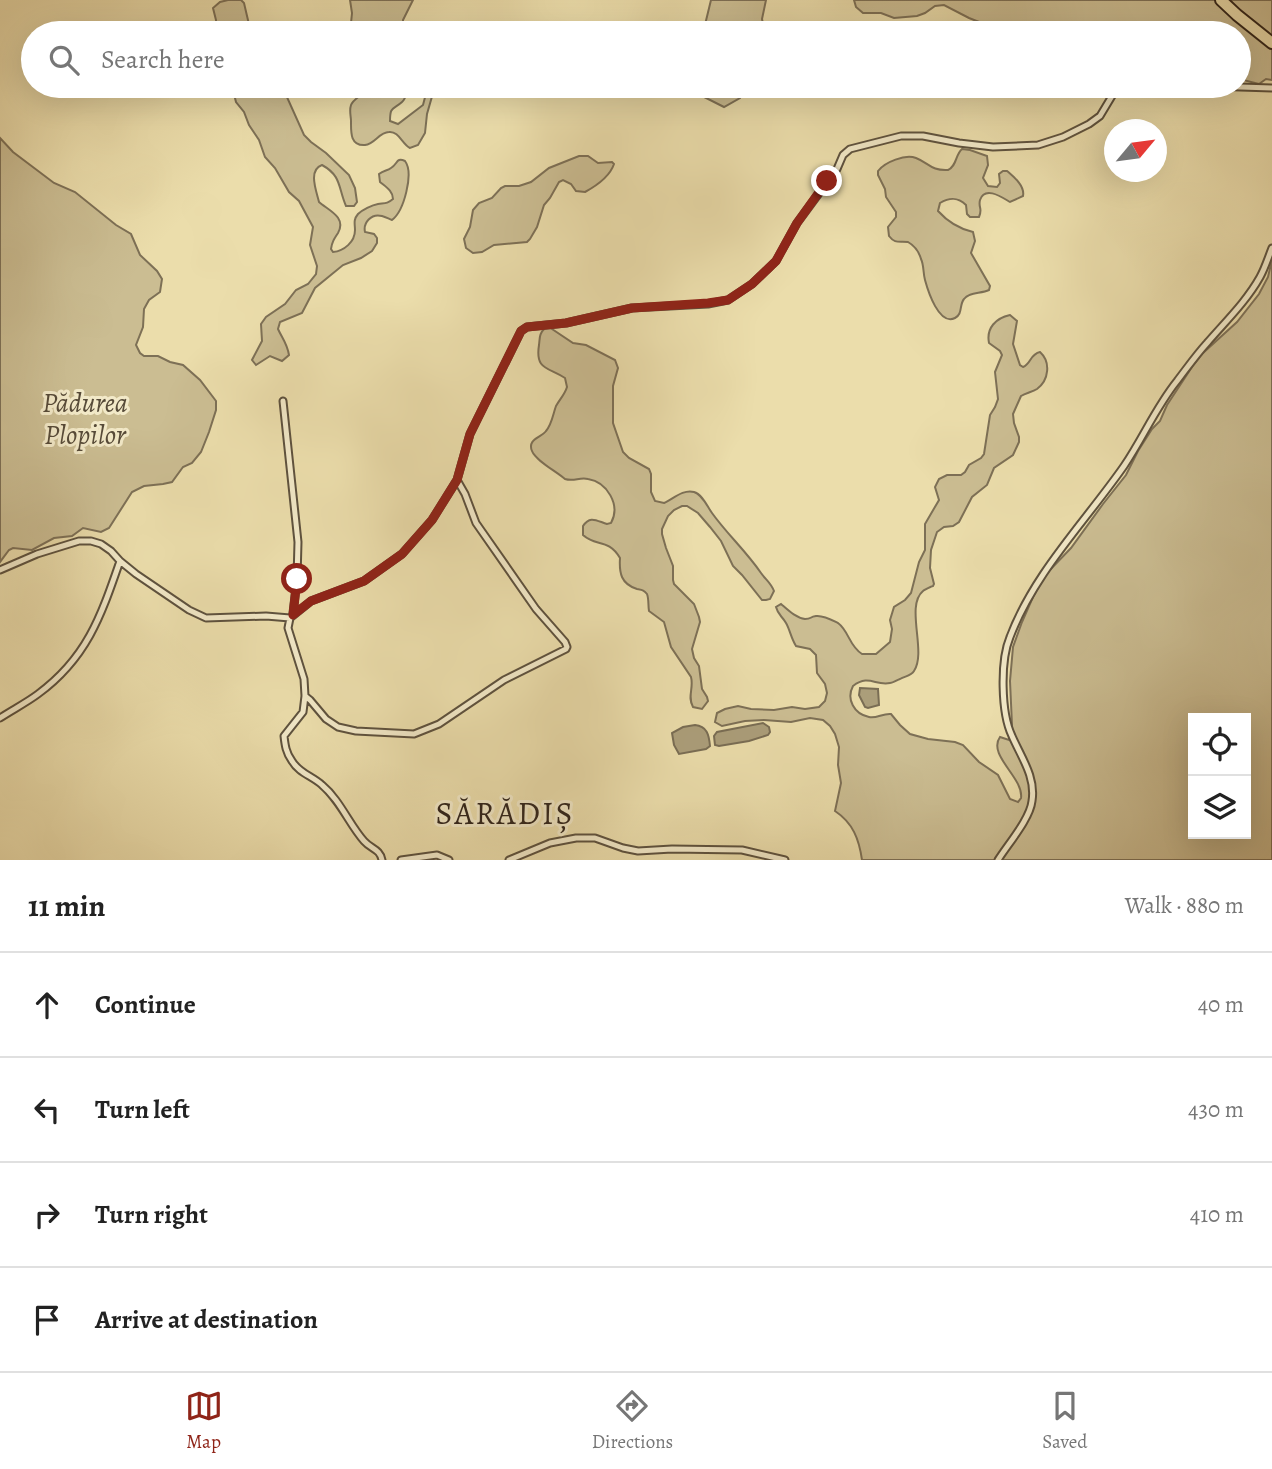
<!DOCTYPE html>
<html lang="en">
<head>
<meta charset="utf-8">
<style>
	:root { --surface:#fff; --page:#f2f2f2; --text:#222; --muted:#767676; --line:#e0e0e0; --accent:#8f2418 }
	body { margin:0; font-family:Alegreya,serif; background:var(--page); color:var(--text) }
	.controls { position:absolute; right:21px; bottom:21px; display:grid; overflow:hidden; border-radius:0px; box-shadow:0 7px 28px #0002 }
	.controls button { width:63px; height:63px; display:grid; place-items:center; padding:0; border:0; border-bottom:2px solid var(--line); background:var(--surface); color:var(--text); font:35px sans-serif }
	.compass { position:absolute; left:1104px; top:119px; width:63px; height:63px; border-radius:50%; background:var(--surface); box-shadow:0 7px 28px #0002; rotate:61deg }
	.stop { position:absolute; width:21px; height:21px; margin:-16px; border:5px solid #8f2418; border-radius:50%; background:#fff }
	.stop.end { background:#8f2418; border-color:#fff; box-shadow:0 2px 7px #0008 }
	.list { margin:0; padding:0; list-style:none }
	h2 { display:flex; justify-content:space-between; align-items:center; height:91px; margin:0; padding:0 28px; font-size:30px }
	h2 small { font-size:23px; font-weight:400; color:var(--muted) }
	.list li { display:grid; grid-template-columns:46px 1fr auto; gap:21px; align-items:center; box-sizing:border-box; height:105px; padding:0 28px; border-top:2px solid var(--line) }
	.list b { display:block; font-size:26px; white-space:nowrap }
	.list em { font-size:23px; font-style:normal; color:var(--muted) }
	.icon { flex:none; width:38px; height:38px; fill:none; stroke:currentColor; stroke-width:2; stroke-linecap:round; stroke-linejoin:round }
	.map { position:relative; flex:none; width:1272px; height:860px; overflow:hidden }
	.search { position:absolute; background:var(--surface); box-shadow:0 7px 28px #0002; left:21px; right:21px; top:21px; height:77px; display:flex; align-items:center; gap:18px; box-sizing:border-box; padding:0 24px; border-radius:38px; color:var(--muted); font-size:26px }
	.sheet { height:511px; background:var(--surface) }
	nav { display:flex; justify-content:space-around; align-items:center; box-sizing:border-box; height:98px; border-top:2px solid var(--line); background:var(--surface); font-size:19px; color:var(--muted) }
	nav a { display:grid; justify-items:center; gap:4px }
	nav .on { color:var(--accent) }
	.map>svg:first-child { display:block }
</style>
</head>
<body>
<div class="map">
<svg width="1272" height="860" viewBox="0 0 1272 860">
	<rect width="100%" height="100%" fill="#ebddab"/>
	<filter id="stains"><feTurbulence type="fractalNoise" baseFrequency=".00286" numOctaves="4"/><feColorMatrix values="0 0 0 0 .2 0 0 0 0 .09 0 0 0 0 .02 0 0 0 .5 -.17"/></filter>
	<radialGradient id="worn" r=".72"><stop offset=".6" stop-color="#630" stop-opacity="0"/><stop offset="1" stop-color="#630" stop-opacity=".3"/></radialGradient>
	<path fill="#cbbd92" stroke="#7d7056" stroke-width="2" fill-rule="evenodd" d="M228,0H241L244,3L251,33H216V20L213,8L220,2Z
		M350,0H413L403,20V33H350L352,13Z
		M711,0H766L762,19L765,33H703Z
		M854,0H1272V80L1266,79L1259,84L1239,79V33H1007L969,18L944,5L935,6L925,13L917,16L894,18L881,13H863L856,7Z
		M232,86H282L304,135L311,142L326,153L349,175L355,188L357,202L354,206H346C338,188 342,176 322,165C308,170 316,190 319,202C328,210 347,217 338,233C334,239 332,242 331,249L333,252C344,251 355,242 355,230C355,224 353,220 358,214C362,210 372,205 378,204C385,203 387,204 393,199C393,191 386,187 380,182L379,174C384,170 387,171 391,168C398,164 396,157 405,161C414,173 404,211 392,220C389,219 386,217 382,216C371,213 363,223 365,232L374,234L377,238V243L372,251L361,258L343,265L315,288L302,313L280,322L278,329C282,338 287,343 289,355L282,361L270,356L256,365L252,360L262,341L261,324L266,317L285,304L296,290L308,284L316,274L317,266L310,245L313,227L299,201L289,192L275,168L265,157L259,140L249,125L244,112L236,102Z
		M362,86H409C407,91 406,99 402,102C393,110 390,106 390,121L398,124L423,105L428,86H435L427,114L425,133L418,145L410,148C402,144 399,131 389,132C379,132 375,144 365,145C350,146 351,132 351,121C351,116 349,111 351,105C353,100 359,97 363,93Z
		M693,86H748L740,98L724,107L700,95Z
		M0,138L13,152L54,183L75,192L116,225L131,234L140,255L157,271L162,279L160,292L149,300L144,309L143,327L136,345L140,353L144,356H158L170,362L183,365L200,380L216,401V410L209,432L201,452L192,463L183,467L172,482L163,484L144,486L132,492L109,528L101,532L83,528L72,536L54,538L32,550L13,548L9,550L0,562Z
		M962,149L970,150L987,156L988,165L983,178L988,186L997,187L1000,183L999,174L1003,171H1007C1014,177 1025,186 1023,196L1010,202C1003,198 985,185 980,200C978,208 983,208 979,217H970L967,214L966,205C958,197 950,197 940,203L938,211C947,221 960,229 973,232L975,241L971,253L990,286L989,290C981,294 969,292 964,299C959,305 963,314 955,318C939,326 928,291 925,280C923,273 924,265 921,259C919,252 915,246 908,242C899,241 895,244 889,236L888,227L896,217V212L886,197L885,189L878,175V171C885,162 905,154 916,158C929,163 931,171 948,170C957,166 955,155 962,149Z
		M579,156H588L598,163L612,162L614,164C610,176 596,186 585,192L576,191L571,184L563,180L559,182L550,198L544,205L537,227L530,239L527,242L494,245L482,252L473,253L466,248L464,239L470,227L473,210L479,203L492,198L501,188L505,186H519L531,182L549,168Z
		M1272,260V860H862C859,839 853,823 835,811L841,783L838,765L839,747L835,734L830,726L823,720L810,718L791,722L764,720L745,721L722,726L715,722L717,713L725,709L738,706L751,709L774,710L792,707L805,709L819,707L825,701L827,693L825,684L817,673L816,655L810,649L796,646C791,638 790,630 786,623C782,616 778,615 776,607L781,604C788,610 796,618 805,619C812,619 809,617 816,616C823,615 832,620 838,623C849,631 849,646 862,654H876L890,642L892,629L890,620L894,607L905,600L911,593L919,562L925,550V524L939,500L935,487L939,479L947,475H961L965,472L969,465L981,458L984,454L990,415L995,407L998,399L995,372L1002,355L1000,351L989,343C986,328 996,318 1010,315L1017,321L1013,344L1020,365L1023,367C1031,364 1030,354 1040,352C1051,362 1049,380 1037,389C1032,392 1026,393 1021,396L1013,414L1014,423L1019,437V442L1013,455L994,468L987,485L972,497L959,522L953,526L944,527L937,532L931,550L930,568L934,584L933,586C932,586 924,590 923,591C905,606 927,652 914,671C911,676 905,676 900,679C897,680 893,683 890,683C875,686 869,674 853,686C846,699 854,714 869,717C876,719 883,713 891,714L900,725L910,734L928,739L955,742L963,745L979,762L998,775L1010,799L1018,802L1021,798C1024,778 987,755 1000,737L1009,740L1012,725L1010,681L1013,647L1022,622L1033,597L1046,574L1071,548L1103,504L1126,475L1138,451L1152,429L1160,421L1167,405L1192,367L1203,353L1237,322L1259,294L1268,277ZM1193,718H1246V834H1193Z
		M549,327L573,343L586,345L615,360L618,368L613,386V423L623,452L629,458L649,469L651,474V492L655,501L664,503C673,499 683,489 694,492C702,494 707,506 712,513C727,534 746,551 761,573C766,580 771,583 774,591L770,599L766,600H762L742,575L733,566L721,541L710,527L698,513L687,506H682L674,510L668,516L662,529V534L666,548L673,566V580L674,584L694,604L699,617L700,622L692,649L694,658L699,666L702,689L707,697L708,701L702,709L693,707C687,697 694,688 691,677L671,647L664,622L649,611C648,606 649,599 647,594C644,590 642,590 637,589C621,584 619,573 620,558C608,538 596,547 583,535V526C590,515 597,521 607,524L611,523C621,505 607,482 588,479C579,477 574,482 565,479C556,471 536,461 532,451C527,439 541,438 546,431C552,424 553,414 556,406C560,399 565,394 567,387L565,378C548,367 535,370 539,345C540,337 539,334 545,328Z"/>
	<path fill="#ab9e7a" stroke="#796d54" stroke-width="2" d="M860,688L878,689L879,705L868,708L865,707L859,695Z
		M763,723L769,727L770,732L768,735L749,741L719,746L715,745L714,736L717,732Z
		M695,725C707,726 709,735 710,746L706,749L679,754L674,745L672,733L683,727Z"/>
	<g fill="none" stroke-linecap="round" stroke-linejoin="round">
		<defs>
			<path id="street" d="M1209,86L1272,88
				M283,401L298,542L297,579L293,613
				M0,570L37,554L79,541H91L101,544L111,551L120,561L136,574L189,610L206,618L266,616L290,618
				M305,696L310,700L326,719L338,727L356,731L414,734L439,724L504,680L566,649L567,647L565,642L536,609L476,523L465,494L457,480
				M0,718C12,710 26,703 38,694C87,658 101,616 120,561
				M382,860C380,849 371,849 364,841C349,824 340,800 322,785C312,776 299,773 292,761C286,753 285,745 284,736L303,712L305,696L304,679L288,628L290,618L311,601L364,581L402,554L432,520L457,480L470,434L521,331L527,327L566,323L632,308L708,304L728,300L752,284L776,261L797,223L837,169L843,155L850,149L901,136H923L959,143L993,147L1038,145L1063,137L1089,124L1100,116L1118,86
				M401,860L437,855L449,860
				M509,860L550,843L576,838H595L623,848L638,851L672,849L742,850L785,860
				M998,860C1008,844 1030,819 1032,801C1036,777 1021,757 1012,736C1001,713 1000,661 1010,637C1034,573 1085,522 1124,466C1143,438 1156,407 1177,381C1187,368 1196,355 1207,343C1225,322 1246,302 1260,277C1265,268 1268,258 1272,248"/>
			<path id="highway" d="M1221,0L1237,15L1272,43"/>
		</defs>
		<use href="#street" stroke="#5e523e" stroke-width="9"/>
		<use href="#highway" stroke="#2f231a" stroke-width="14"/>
		<use href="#street" stroke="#f2e9c8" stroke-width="5"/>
		<use href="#highway" stroke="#ebddab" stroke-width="10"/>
	</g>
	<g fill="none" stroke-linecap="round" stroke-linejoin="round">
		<path stroke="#8f2418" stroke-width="9" d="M297,579L293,615L311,601L364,581L402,554L432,520L457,480L470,434L521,331L527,327L566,323L632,308L708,303L728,300L752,284L776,261L797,223L827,181"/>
	</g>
	<g text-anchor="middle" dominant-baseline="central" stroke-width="6" stroke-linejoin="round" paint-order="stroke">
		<g font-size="28" font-style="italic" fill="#564a38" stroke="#f2e9c8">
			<text x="85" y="403">Pădurea<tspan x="85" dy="32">Plopilor</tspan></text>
		</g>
		<g font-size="32" letter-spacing="2" fill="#2f231a" stroke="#f2e9c8">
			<text x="505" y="813">SĂRĂDIȘ</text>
		</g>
	</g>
	<rect width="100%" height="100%" filter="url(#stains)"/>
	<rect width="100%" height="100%" fill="url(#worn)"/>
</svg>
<div class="controls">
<button><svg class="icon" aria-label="locate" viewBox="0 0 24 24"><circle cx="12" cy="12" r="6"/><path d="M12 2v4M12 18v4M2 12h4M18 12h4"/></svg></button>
<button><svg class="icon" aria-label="layers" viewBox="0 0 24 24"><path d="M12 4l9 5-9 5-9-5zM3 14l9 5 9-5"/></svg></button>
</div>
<svg class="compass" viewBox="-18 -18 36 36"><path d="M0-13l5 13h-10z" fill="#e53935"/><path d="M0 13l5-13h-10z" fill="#767676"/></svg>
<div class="stop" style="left:297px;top:579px"></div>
<div class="stop end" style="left:827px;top:181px"></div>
<div class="search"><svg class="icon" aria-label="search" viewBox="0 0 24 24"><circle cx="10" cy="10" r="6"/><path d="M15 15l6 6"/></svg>Search here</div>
</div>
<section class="sheet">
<h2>11 min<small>Walk · 880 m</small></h2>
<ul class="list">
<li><svg class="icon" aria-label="ahead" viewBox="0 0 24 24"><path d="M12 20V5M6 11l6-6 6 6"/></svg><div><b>Continue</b></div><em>40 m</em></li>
<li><svg class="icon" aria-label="left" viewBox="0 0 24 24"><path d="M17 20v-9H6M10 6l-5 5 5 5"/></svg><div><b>Turn left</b></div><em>430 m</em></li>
<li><svg class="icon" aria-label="right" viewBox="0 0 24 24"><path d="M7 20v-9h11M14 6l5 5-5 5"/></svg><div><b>Turn right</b></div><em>410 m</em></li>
<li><svg class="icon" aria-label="arrive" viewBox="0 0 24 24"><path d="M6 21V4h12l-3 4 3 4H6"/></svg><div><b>Arrive at destination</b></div></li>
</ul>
</section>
<nav>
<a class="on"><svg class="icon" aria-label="map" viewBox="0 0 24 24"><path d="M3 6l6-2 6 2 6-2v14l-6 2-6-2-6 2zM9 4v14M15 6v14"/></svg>Map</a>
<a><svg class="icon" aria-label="directions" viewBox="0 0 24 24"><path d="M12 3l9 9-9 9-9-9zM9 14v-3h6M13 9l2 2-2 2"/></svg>Directions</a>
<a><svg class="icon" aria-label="saved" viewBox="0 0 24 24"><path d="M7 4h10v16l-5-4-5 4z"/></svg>Saved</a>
</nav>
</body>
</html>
